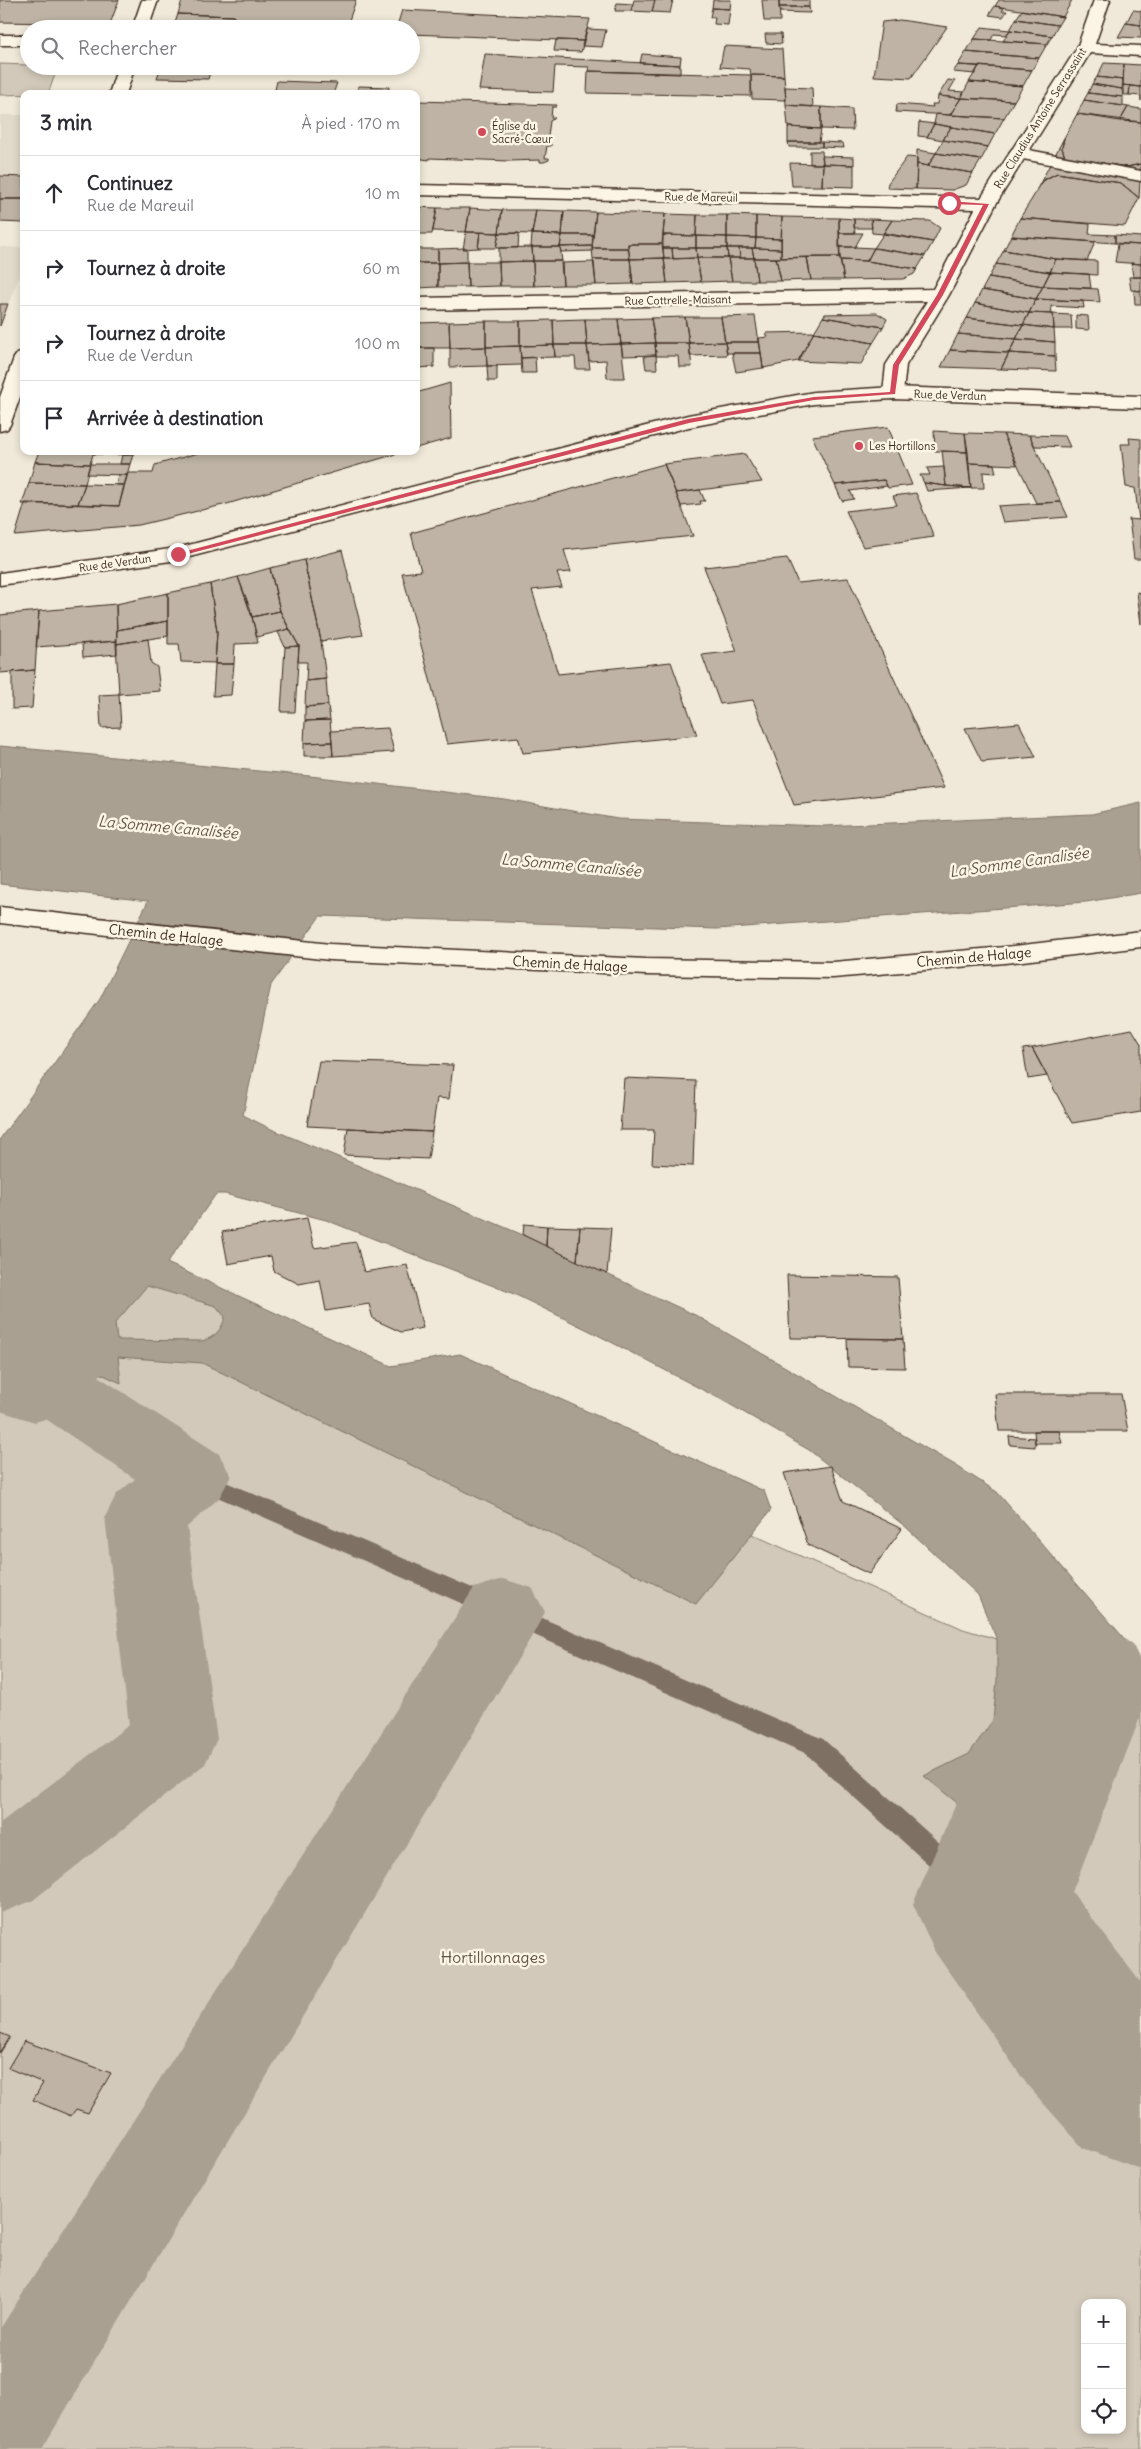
<!DOCTYPE html>
<html lang="fr">
<head>
<meta charset="utf-8">
<style>
	:root { --surface:#fff; --page:#f2f2f3; --text:#2b2b33; --muted:#7c7c81; --line:#e1e1e2 }
	body { margin:0; font-family:Delius,sans-serif; background:var(--page); color:var(--text) }
	.controls { position:absolute; right:15px; bottom:15px; display:grid; overflow:hidden; border-radius:10px; box-shadow:0 2px 8px #0003 }
	.controls button { width:45px; height:45px; display:grid; place-items:center; padding:0; border:0; border-bottom:1px solid var(--line); background:var(--surface); color:var(--text); font:25px sans-serif }
	.stop { position:absolute; width:15px; height:15px; margin:-11px; border:4px solid #d1495b; border-radius:50%; background:#fff }
	.stop.end { background:#d1495b; border-color:#fff; box-shadow:0 1px 5px #0008 }
	.list { margin:0; padding:0; list-style:none }
	h2 { display:flex; justify-content:space-between; align-items:center; height:65px; margin:0; padding:0 20px; font-size:21px }
	h2 small { font-size:16px; font-weight:400; color:var(--muted) }
	.list li { display:grid; grid-template-columns:32px 1fr auto; gap:15px; align-items:center; box-sizing:border-box; height:75px; padding:0 20px; border-top:1px solid var(--line) }
	.list b { display:block; font-size:19px; white-space:nowrap }
	.list p { margin:0; font-size:16px; white-space:nowrap; color:var(--muted) }
	.list em { font-size:16px; font-style:normal; color:var(--muted) }
	.icon { flex:none; width:28px; height:28px; fill:none; stroke:currentColor; stroke-width:2; stroke-linecap:round; stroke-linejoin:round }
	.map { position:relative; flex:none; width:1141px; height:2449px; overflow:hidden }
	.search { position:absolute; background:var(--surface); box-shadow:0 2px 8px #0003; left:20px; top:20px; width:400px; height:55px; display:flex; align-items:center; gap:12px; box-sizing:border-box; padding:0 18px; border-radius:28px; color:var(--muted); font-size:19px }
	.panel { position:absolute; background:var(--surface); box-shadow:0 2px 8px #0003; left:20px; top:90px; width:400px; height:365px; border-radius:10px }
	.map>svg:first-child { display:block }
</style>
</head>
<body>
<div class="map">
<svg width="1141" height="2449" viewBox="0 0 1141 2449">
	<rect width="100%" height="100%" fill="#f0e9d9"/>
	<filter id="ink" filterUnits="userSpaceOnUse"><feTurbulence type="fractalNoise" baseFrequency=".02" numOctaves="2"/><feDisplacementMap in="SourceGraphic" scale="10" xChannelSelector="R" yChannelSelector="G"/><feConvolveMatrix kernelMatrix="1 2 1 2 8 2 1 2 1" color-interpolation-filters="sRGB"/></filter>
	<g filter="url(#ink)">
		<path fill="#e1d9c9" d="M0,115H24V177L0,176Z
			M0,247L24,248V264L0,326Z"/>
		<path fill="#d2c9ba" stroke="#867a6c" fill-rule="evenodd" d="M0,64L58,66L48,94L0,95Z
			M37,1213L963,1629L1141,1682V2449H0V1233ZM1085,2303H1122V2430H1085Z"/>
		<path fill="#aaa091" stroke="#7e7163" fill-rule="evenodd" d="M0,746L310,776L504,799L618,819L824,826L1092,814L1141,803V893L1086,902L717,929L320,916L271,985L243,1115L269,1128L523,1235L697,1316L955,1465L997,1492L1129,1644L1141,1677V1693L1068,1840V1893L924,1776L969,1754L993,1720L997,1681V1640L978,1595L907,1528L809,1450L724,1401L590,1331L514,1294L326,1220L225,1194H216L167,1263L391,1366L460,1354L764,1491L771,1510L696,1604L202,1363L118,1357L121,1383L75,1362L0,1343V1139L100,999L148,901L0,884ZM147,1286L216,1306L225,1317C222,1330 214,1338 202,1341L117,1340L115,1323Z"/>
		<g fill="none" stroke-linecap="round" stroke-linejoin="round">
			<path fill="#7e7163" fill-rule="evenodd" d="M191,1467L823,1739L999,1896L1003,1904L999,1912L990,1915L981,1912L805,1753L183,1482L179,1476L183,1470Z"/>
			<path fill="#aaa091" fill-rule="evenodd" d="M0,1342L35,1344L62,1353L219,1454L231,1476L219,1498L187,1527L217,1739L205,1764L32,1901L0,1913V1823L129,1725L105,1517L116,1495L135,1479L19,1401L0,1400Z
				M503,1579L532,1588L545,1612L532,1636L42,2449H0V2329L474,1588Z"/>
			<path fill="#aaa091" fill-rule="evenodd" d="M107,1150L151,1163L169,1194L128,1258L101,1373L82,1408L35,1422L0,1411V1259L2,1250L21,1218L63,1163Z
				M1080,1626L1132,1643L1141,1662V1715L1072,1892L1141,1983V2169L1083,2148L1028,2086L935,1952L913,1904L1007,1685L1028,1643Z"/>
		</g>
		<path fill="#beb3a4" stroke="#3b2a1e" d="M0,0H119L110,24L0,22Z
			M182,0H356L346,29L229,27L234,16L178,14Z
			M634,0H655L652,12L631,11Z
			M655,0H673L670,13L652,12Z
			M713,0H731L730,9L712,8Z
			M762,0H779L780,21H764Z
			M779,0H809V7H779Z
			M999,0H1072L1063,17L995,6Z
			M617,3L633,4L631,11H615Z
			M995,6L1004,8L1002,11H1007L1003,17L989,15Z
			M779,7H809L810,13L780,12Z
			M712,8L730,9L728,25L714,24L715,17H710Z
			M402,10L590,19L584,41L411,34V29H396Z
			M1022,10L1063,17L1058,25L1016,19Z
			M1133,10L1141,11V25L1126,23Z
			M178,14L234,16L229,27L173,29Z
			M1016,19L1058,25L1052,36L1010,30Z
			M900,20L947,27L911,78L874,76L882,22Z
			M1126,23L1141,25V38L1118,37Z
			M982,27L990,28L1010,30L1006,35L994,34L991,40L974,39Z
			M587,29L606,30L602,47L582,46Z
			M1010,30L1052,36L1047,44L1003,41Z
			M765,34H781L782,44L766,43Z
			M974,39L1047,44L1039,58L966,52Z
			M556,40L584,41L581,52L554,51Z
			M724,46L782,49L784,76L751,75L750,69L720,67Z
			M966,52L986,54L1039,58L1032,70L958,65Z
			M485,54L680,65V74L588,71L589,67L555,66L553,92L479,90Z
			M642,54L681,57L680,65L640,63Z
			M1104,63L1124,64L1123,80L1097,77Z
			M1124,64L1141,65V87L1123,85Z
			M958,65L979,66L975,74L953,72Z
			M161,66H212L208,79L157,78Z
			M979,66L1032,70L1023,86L969,82Z
			M588,71L751,75V96L587,93Z
			M751,75L784,76L786,100L752,99Z
			M1097,77L1123,80L1122,89L1092,84Z
			M948,80L955,81L949,91L964,92L961,98L938,96Z
			M277,81L337,83L333,94H274Z
			M969,82L1023,86L1014,101L961,98Z
			M1092,84L1122,89L1123,97L1088,93Z
			M1123,85L1130,86L1129,95H1123Z
			M358,86L389,87L388,94H356Z
			M1130,86L1141,87V101V96L1129,95Z
			M785,87L812,88L813,107L786,105Z
			M1088,93L1123,97V106L1084,100Z
			M938,96L961,98L950,115L896,112L897,104L933,107L932,104H937Z
			M961,98L1014,101L1004,118L950,115Z
			M1084,100L1123,106L1128,107L1120,121L1077,114Z
			M417,101L557,105L556,107H552L551,118H555L550,121L547,144H551V146H547L545,158H549V160L544,162H540V160L509,161L429,158V160L416,158Z
			M786,105L821,107V129L788,127Z
			M821,107L852,109L853,130L821,129Z
			M1128,107L1141,109V122L1120,121Z
			M936,114L950,115L1004,118L995,134L934,124Z
			M1077,114L1141,122V164L1127,167L1065,157L1062,148L1064,138Z
			M919,122L934,124L927,137L918,136Z
			M934,124L951,127L943,140L927,137Z
			M788,127L821,129L819,142H788Z
			M951,127L995,134L988,147L943,140Z
			M1064,138L1062,148L1065,157L1127,167L1141,164L1139,198L1121,183L1057,173L1045,179L1037,189Z
			M943,140L988,147L981,160L936,153Z
			M788,142H822V147H789Z
			M822,142L843,143L844,148L822,147Z
			M917,150L936,153L928,166L917,164Z
			M810,151H822L823,164H810Z
			M936,153L981,160L973,173L928,166Z
			M822,156L854,157V165L823,164Z
			M907,157L917,158L916,189L887,188L888,183Z
			M790,163L823,164L822,186H792Z
			M823,164L854,165V187L822,186Z
			M917,164L928,166L973,173L966,185L952,190L916,189Z
			M1057,173L1121,183L1139,198L1125,226L1020,218L1043,181Z
			M0,176L24,177V199H0Z
			M0,199H24V223L0,222Z
			M416,207L437,208L432,234H416Z
			M437,208H470L466,232L433,231Z
			M470,208L502,210L499,233L466,232Z
			M502,210H536L532,234L499,233Z
			M536,210L564,211L562,235L532,234Z
			M564,211L596,212L593,235H562Z
			M596,212L665,214L662,244H628V248H592Z
			M665,214L697,215L696,236L663,235Z
			M697,215H727V237L696,236Z
			M727,215L756,216V238L727,237Z
			M756,216L782,217L781,239L756,238Z
			M782,217L839,218L840,257L781,258Z
			M839,218L854,219L855,233H839Z
			M1020,218L1090,224L1089,234L1115,235V243L1011,236Z
			M854,219H871L872,228H854Z
			M871,219L892,220L883,234L872,233Z
			M892,220L930,221L940,228L933,242L883,234Z
			M466,232H480L478,248L463,249Z
			M480,232L499,233L496,248H478Z
			M499,233H519L518,248H496Z
			M839,233H863L855,247H839Z
			M884,233L933,242L925,256L874,248Z
			M532,234L562,235L560,247H531Z
			M562,235H593L592,246L560,247Z
			M663,235L696,236V248H663Z
			M1115,235L1141,237V245L1115,243Z
			M696,236L727,237V248H696Z
			M1011,236L1095,242L1087,261L1056,259L1004,250Z
			M727,237L756,238L755,248H727Z
			M756,238L781,239V249L755,248Z
			M628,244H662L664,258L630,259Z
			M1118,244L1141,245V264L1115,262Z
			M592,246L593,251L561,252L560,247Z
			M532,247H560L562,261H533Z
			M532,247L533,261L499,262V248Z
			M839,247H855L874,248L867,261L840,260Z
			M467,248V262L438,263V249Z
			M592,248H628L630,259H593Z
			M663,248H672L673,259H664Z
			M672,248H696L697,258L673,259Z
			M696,248H727L728,258H697Z
			M727,248H739L740,258H728Z
			M739,248H752L754,258H740Z
			M752,248L781,249V258H754Z
			M874,248L925,256L917,269L867,261Z
			M416,249H438V263H416Z
			M1004,250L1056,259L1050,272L996,264Z
			M807,257H840L844,280H811Z
			M807,257L811,280L781,281L776,258Z
			M664,258L667,283L633,284L630,259Z
			M697,258H728L732,281L701,282Z
			M697,258L701,282L667,283L664,259Z
			M728,258H754L757,281H732Z
			M754,258H776L781,281H757Z
			M593,259H630L633,284L596,285Z
			M1056,259L1097,261V275L1050,272Z
			M840,260L867,261L917,269L914,274L903,279L844,280Z
			M533,261L534,286H500L499,262Z
			M533,261H562L563,285L534,286Z
			M467,262L468,287H438V263Z
			M467,262H499L500,286L468,287Z
			M594,262L596,285H563L561,263Z
			M416,263H438V287L416,288Z
			M1131,263L1141,264V277H1133Z
			M996,264L1050,272L1043,286L989,277Z
			M1050,272L1089,274L1091,288L1043,286Z
			M989,277L1043,286L1036,299L982,290Z
			M1129,277H1141V291L1131,290Z
			M1043,286L1098,289L1100,302L1036,299Z
			M982,290L1036,299L1029,313L975,303Z
			M1134,290L1141,291V304H1135Z
			M1036,299L1083,301L1084,308L1051,306L1052,314L1029,313Z
			M975,303L1029,313L1023,325L967,318Z
			M0,304H8L0,326Z
			M877,313L887,319L883,327L823,317L825,314Z
			M1029,313L1053,314L1054,329L1023,325Z
			M1053,314L1071,315L1072,329H1054Z
			M1076,315L1088,316L1089,330L1076,329Z
			M755,316L759,342H725L721,317Z
			M685,317H721L725,342L689,343Z
			M685,317L689,343H655L651,318Z
			M823,317L883,327L873,343L814,332Z
			M651,318L655,343L621,344L618,319Z
			M967,318L1023,325L1016,339L958,334Z
			M585,319L587,345H554L553,320Z
			M585,319H618L621,344L587,345Z
			M553,320L554,345L520,346V321Z
			M486,321V347L450,348L449,322Z
			M486,321H520V346L486,347Z
			M449,322L450,348H416V323Z
			M1023,325L1054,329L1055,342L1016,339Z
			M814,332L873,343L861,364L798,361Z
			M814,332L798,361L763,368L759,338L768,337L766,333Z
			M958,334L1016,339L1009,353L950,350Z
			M1016,339L1055,342V356L1009,353Z
			M725,342H759L761,353H727Z
			M725,342L727,355L690,356L689,343Z
			M655,343L656,355L623,356L621,344Z
			M655,343H689L692,367H679L678,356H656Z
			M621,344L625,378H607L606,360L589,361L587,345Z
			M554,345L555,357L521,358L520,346Z
			M554,345H587L590,369H576L575,357H555Z
			M520,346L521,365L487,366L486,347Z
			M486,347L487,366L450,367V348Z
			M416,348H434V367L416,368Z
			M950,350L1009,353L1001,369L941,367Z
			M732,353H761L763,368L736,372Z
			M1009,353L1055,356L1056,371L1001,369Z
			M656,355L657,369H646L644,356Z
			M535,357L536,373H522L521,358Z
			M487,366H497V381H488Z
			M450,383L451,438L416,448V393Z
			M888,427L912,485L888,488L884,480L835,485L812,436Z
			M934,431L965,433L968,452L935,451Z
			M965,433L1003,434L1017,465L968,463Z
			M1003,434L1029,435L1061,502L1036,503Z
			M1029,435L1065,436L1070,447L1035,446Z
			M1129,438L1141,439V559H1134L1129,519L1139,520L1135,488L1126,487L1121,444H1130Z
			M39,451H94L90,464L35,462Z
			M94,451H134L133,455L93,454Z
			M205,451H406L227,504L139,525L15,536L25,503L119,506L128,473H153L155,465Z
			M942,451L968,452L971,488L946,486Z
			M745,454L762,482L676,493L664,464Z
			M122,455H133L130,464H120Z
			M35,462L90,464L85,484L29,483Z
			M968,463L994,464L996,473L983,472L984,488H971Z
			M90,464H130L127,475L87,474Z
			M664,464L693,536L564,550L571,572L557,573L562,587L532,590L558,674L671,662L697,735L523,753L518,737L447,744L402,573L421,571L411,533Z
			M944,467L946,486L924,483L920,475H930L927,468Z
			M118,475H127L124,485H116Z
			M884,480L887,486L850,491L854,499L842,501L835,485Z
			M29,483L85,484L78,504H22Z
			M924,483L946,486L971,488L927,491Z
			M85,484L124,485L119,506L78,504Z
			M700,490L705,501H700L701,504L681,506L676,493Z
			M916,493L934,537L863,547L846,511L897,505L893,496Z
			M1061,502L1068,517L1003,522L998,506Z
			M342,550L363,635L321,641L304,560Z
			M787,558L798,583L848,578L944,788L794,805L753,700L720,704L702,655L737,651L704,567Z
			M304,560L321,641L326,679L306,681L307,662H298L299,646L280,611L270,568Z
			M270,568L280,611L252,617L238,577Z
			M238,577L250,608L258,643L235,644L234,664H215L217,632L210,584Z
			M210,584L217,632L215,663L181,662L179,644H168V593Z
			M1137,592L1141,593V624Z
			M168,593V621L117,630L116,604Z
			M116,604L117,641L36,647L39,611Z
			M39,611L35,670L0,673V615Z
			M280,611L289,629L257,637L252,617Z
			M168,621V636L116,644L117,630Z
			M289,629L299,646L285,647L278,632Z
			M148,639L151,663L157,667L160,691L119,694L116,644Z
			M117,641V654L83,657L82,644Z
			M299,646L295,712H281L285,647Z
			M215,664H234L231,695L213,696Z
			M35,670L32,708L12,709V672Z
			M326,679L328,705L305,707L306,681Z
			M119,694L121,727L101,728L99,695Z
			M328,705L330,720L305,721V707Z
			M330,720L332,742L304,743L305,721Z
			M1019,723L1036,757L982,762L965,728Z
			M388,728L394,752L333,756L331,731Z
			M332,742L333,756H304V743Z
			M1132,1029L1141,1044V1112L1072,1123L1032,1048Z
			M1032,1048L1047,1076L1028,1079L1023,1049Z
			M319,1061L453,1065L449,1099L437,1098L432,1132L307,1126Z
			M624,1078L696,1081L693,1166L652,1164L654,1130H620Z
			M348,1128L432,1132L428,1159L344,1155Z
			M307,1218L314,1248L356,1242L364,1272L407,1265L423,1328L401,1332L373,1319L369,1304L326,1311L320,1280L299,1284L274,1271L271,1256L228,1264L222,1232Z
			M524,1224L547,1226L546,1246L523,1235Z
			M547,1226L580,1227L577,1261L546,1246Z
			M580,1227L611,1228L607,1274L577,1261Z
			M787,1275L898,1277L903,1339L790,1338Z
			M847,1338L903,1339L905,1368L848,1367Z
			M995,1394H1121L1128,1431H999Z
			M1034,1431H1059L1062,1443H1035Z
			M1009,1436L1035,1438V1447L1010,1445Z
			M831,1466L843,1501L902,1529L869,1574L808,1545L784,1473Z
			M0,2033L10,2037L0,2053Z
			M24,2041L111,2073L88,2113L76,2109L71,2116L33,2100L43,2083L8,2068Z"/>
		<g fill="none" stroke-linecap="round" stroke-linejoin="round">
			<defs>
				<path id="service" d="M1018,148L1141,171V181L1012,157L1009,153L1012,149Z"/>
				<path id="minor" d="M142,0H158L148,29H132Z
					M1094,0H1110L1095,44L1141,46V56L1090,53L996,204L949,295L906,365L903,393L900,397L893,399L886,397L883,393L886,365L927,301L416,310V298L933,289L975,209L416,195V185L981,198L1077,48Z
					M0,35H29V45H0Z
					M118,66H135L126,94H109Z
					M24,352V386L10,425L7,429L0,431V397L14,358L17,354Z
					M0,907L330,944L646,959L833,962L1005,947L1141,931V947L1005,963L833,978L646,975L330,960L0,923Z"/>
				<path id="tertiary" d="M893,387L1141,396V408L893,399L814,404L689,427L178,560L0,585V573L177,548L688,415L814,392Z"/>
			</defs>
			<use href="#service" stroke="#3b2a1e" stroke-width="3"/>
			<use href="#minor" stroke="#3b2a1e" stroke-width="3"/>
			<use href="#tertiary" stroke="#3b2a1e" stroke-width="3"/>
			<use href="#service" fill="#fcf5e5" fill-rule="evenodd"/>
			<use href="#minor" fill="#fcf5e5" fill-rule="evenodd"/>
			<use href="#tertiary" fill="#fcf5e5" fill-rule="evenodd"/>
		</g>
	</g>
	<path fill="#d1495b" d="M949,201L989,204L943,295L899,365L895,394L814,400L689,423L180,556L175,554L688,419L814,397L890,392L893,365L937,295L983,205L947,204Z"/>
	<g fill="#d1495b" stroke="#fcf5e5" stroke-width="2">
		<circle cx="482" cy="132" r="5"/>
		<circle cx="859" cy="446" r="5"/>
	</g>
	<g text-anchor="middle" dominant-baseline="central" stroke-width="5" stroke-linejoin="round" paint-order="stroke">
		<g font-size="11" fill="#3b2a1e" stroke="#fcf5e5">
			<text transform="translate(1040 118) rotate(-58)">Rue Claudius Antoine Serrassaint</text>
			<text transform="translate(701 197) rotate(1)">Rue de Mareuil</text>
			<text transform="translate(678 300) rotate(-1)">Rue Cottrelle-Maisant</text>
			<text transform="translate(950 395) rotate(2)">Rue de Verdun</text>
			<text transform="translate(115 563) rotate(-8)">Rue de Verdun</text>
		</g>
		<g font-size="11" fill="#3b2a1e" stroke="#fcf5e5" text-anchor="start">
			<text x="492" y="126">Église du<tspan x="492" dy="13">Sacré-Cœur</tspan></text>
			<text x="869" y="446">Les Hortillons</text>
		</g>
		<g font-size="14" fill="#3b2a1e" stroke="#fcf5e5">
			<text transform="translate(166 935) rotate(6)">Chemin de Halage</text>
			<text transform="translate(974 957) rotate(-5)">Chemin de Halage</text>
			<text transform="translate(570 964) rotate(3)">Chemin de Halage</text>
		</g>
		<g font-size="15" font-style="italic" fill="#625346" stroke="#fcf5e5">
			<text transform="translate(168 827) rotate(5)">La Somme Canalisée</text>
			<text transform="translate(1019 862) rotate(-8)">La Somme Canalisée</text>
			<text transform="translate(571 865) rotate(5)">La Somme Canalisée</text>
		</g>
		<g font-size="16" fill="#615245" stroke="#fcf5e5">
			<text x="493" y="1957">Hortillonnages</text>
		</g>
	</g>
</svg>
<div class="controls">
<button>+</button>
<button>−</button>
<button><svg class="icon" aria-label="locate" viewBox="0 0 24 24"><circle cx="12" cy="12" r="6"/><path d="M12 2v4M12 18v4M2 12h4M18 12h4"/></svg></button>
</div>
<div class="stop" style="left:949px;top:203px"></div>
<div class="stop end" style="left:178px;top:554px"></div>
<div class="search"><svg class="icon" aria-label="search" viewBox="0 0 24 24"><circle cx="10" cy="10" r="6"/><path d="M15 15l6 6"/></svg>Rechercher</div>
<section class="panel">
<h2>3 min<small>À pied · 170 m</small></h2>
<ul class="list">
<li><svg class="icon" aria-label="ahead" viewBox="0 0 24 24"><path d="M12 20V5M6 11l6-6 6 6"/></svg><div><b>Continuez</b><p>Rue de Mareuil</p></div><em>10 m</em></li>
<li><svg class="icon" aria-label="right" viewBox="0 0 24 24"><path d="M7 20v-9h11M14 6l5 5-5 5"/></svg><div><b>Tournez à droite</b></div><em>60 m</em></li>
<li><svg class="icon" aria-label="right" viewBox="0 0 24 24"><path d="M7 20v-9h11M14 6l5 5-5 5"/></svg><div><b>Tournez à droite</b><p>Rue de Verdun</p></div><em>100 m</em></li>
<li><svg class="icon" aria-label="arrive" viewBox="0 0 24 24"><path d="M6 21V4h12l-3 4 3 4H6"/></svg><div><b>Arrivée à destination</b></div></li>
</ul>
</section>
</div>
</body>
</html>
